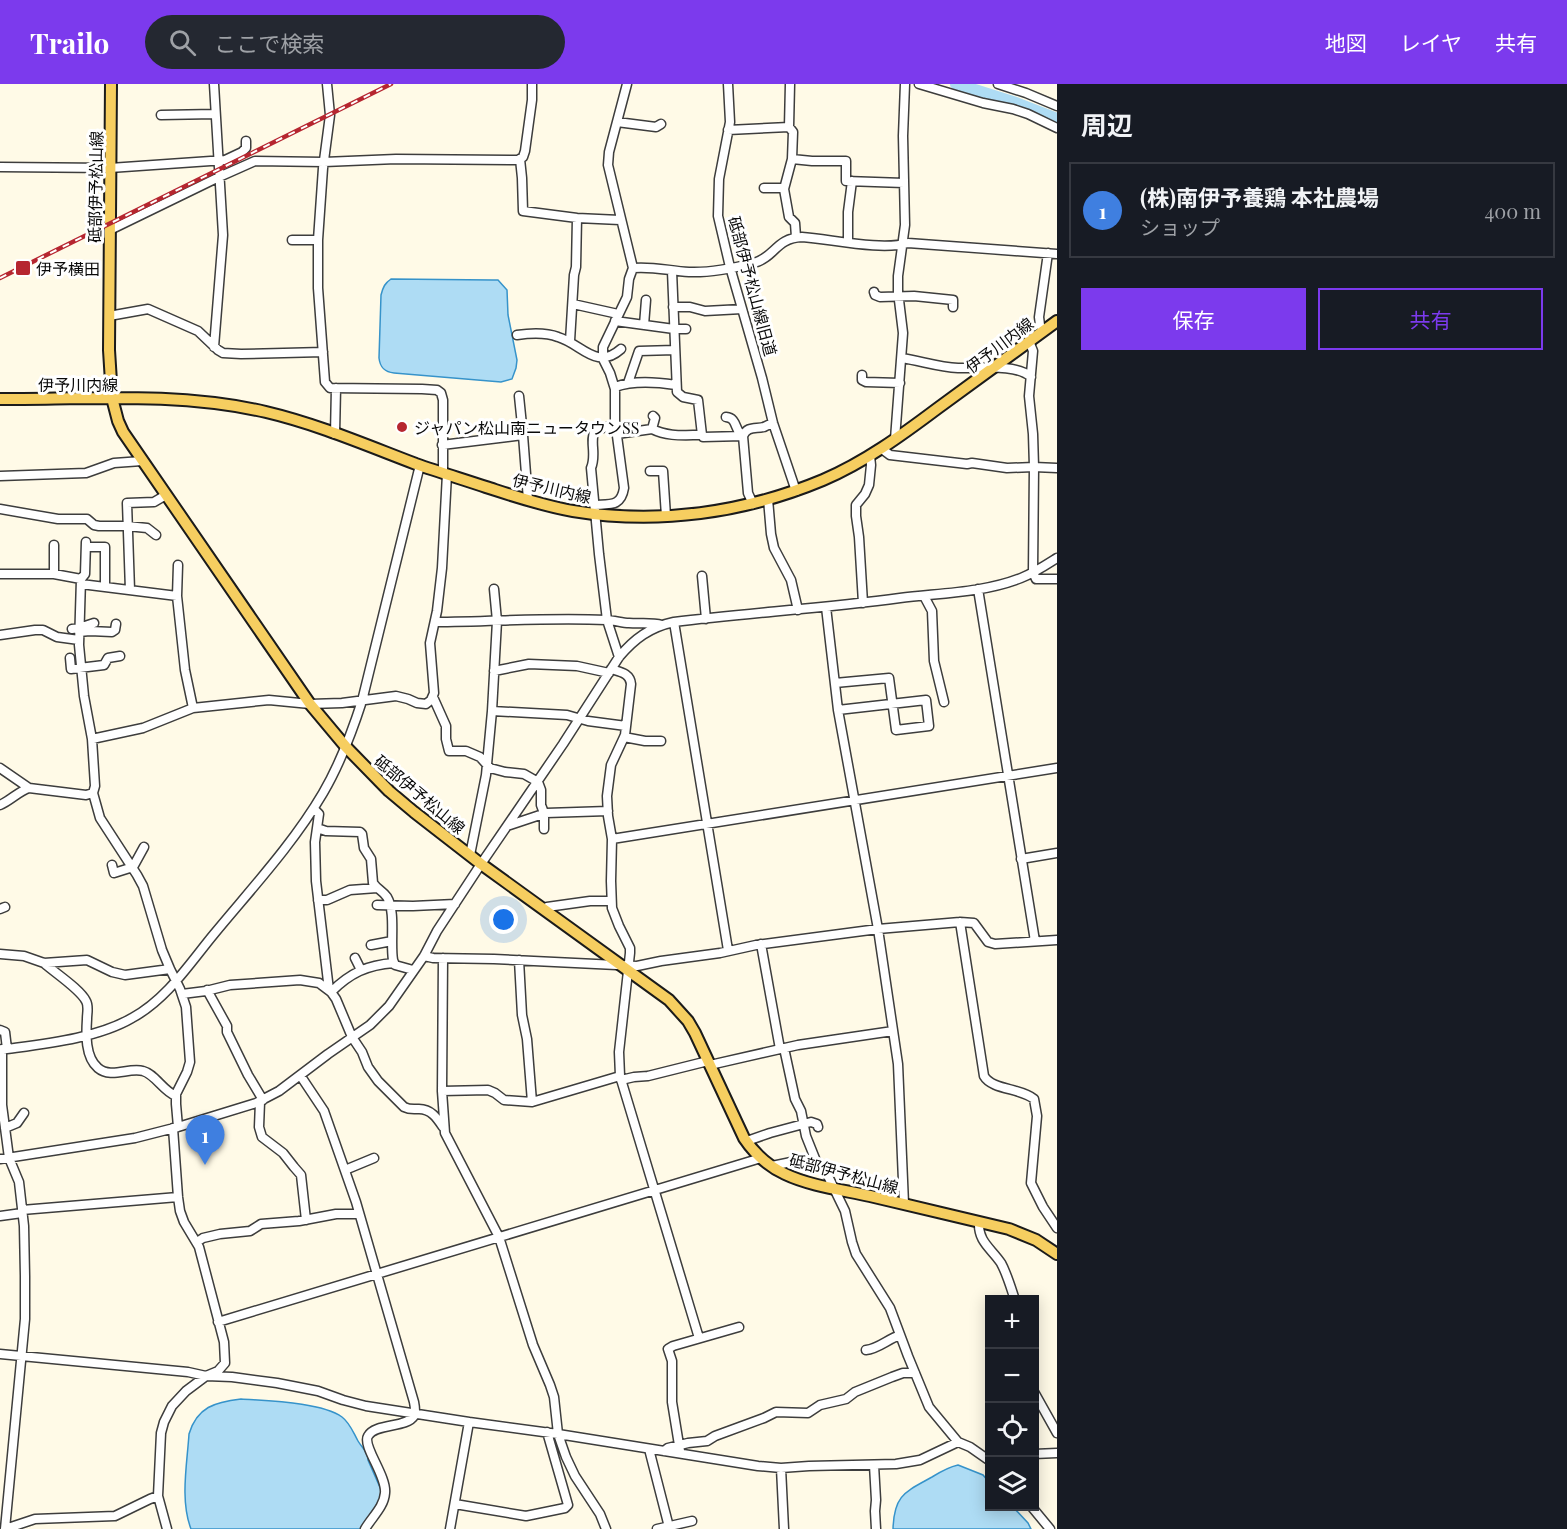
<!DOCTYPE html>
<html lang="ja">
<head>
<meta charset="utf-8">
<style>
	:root { --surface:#171b24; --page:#242831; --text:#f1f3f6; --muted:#9ea1a6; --line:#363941; --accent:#7c3aed }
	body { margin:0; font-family:"Playfair Display","Noto Sans JP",serif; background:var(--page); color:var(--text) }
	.controls { position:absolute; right:18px; bottom:18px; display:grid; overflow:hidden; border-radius:0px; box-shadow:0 3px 15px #0003 }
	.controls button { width:54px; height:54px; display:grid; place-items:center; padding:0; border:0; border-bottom:2px solid var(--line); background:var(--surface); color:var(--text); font:30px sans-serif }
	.you { position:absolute; left:504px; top:836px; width:21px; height:21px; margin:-15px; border:4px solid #fff; border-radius:50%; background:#1a73e8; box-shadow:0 0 0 9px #1a73e833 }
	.badge { display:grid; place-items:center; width:39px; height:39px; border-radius:50%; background:var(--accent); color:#fff; font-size:20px; font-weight:700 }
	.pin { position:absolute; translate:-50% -50px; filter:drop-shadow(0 2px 3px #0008) }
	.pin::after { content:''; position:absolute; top:32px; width:21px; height:18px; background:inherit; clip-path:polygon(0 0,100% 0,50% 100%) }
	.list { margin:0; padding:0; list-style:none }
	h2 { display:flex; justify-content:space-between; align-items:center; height:78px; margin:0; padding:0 24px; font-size:26px }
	h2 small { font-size:20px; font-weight:400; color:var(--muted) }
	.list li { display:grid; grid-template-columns:39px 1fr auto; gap:18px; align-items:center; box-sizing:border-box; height:96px; margin:0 12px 12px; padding:0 12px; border:2px solid var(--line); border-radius:0px }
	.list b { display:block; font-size:22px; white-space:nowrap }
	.list p { margin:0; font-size:20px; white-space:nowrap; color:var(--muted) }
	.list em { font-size:20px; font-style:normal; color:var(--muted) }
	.actions { display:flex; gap:12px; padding:18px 24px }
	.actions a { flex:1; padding:14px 0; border:2px solid var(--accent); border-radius:0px; text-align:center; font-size:21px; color:var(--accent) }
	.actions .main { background:var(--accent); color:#fff }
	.icon { flex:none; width:33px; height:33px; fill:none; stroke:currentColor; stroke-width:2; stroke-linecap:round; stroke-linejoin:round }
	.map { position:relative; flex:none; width:1057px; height:1445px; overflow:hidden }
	header { display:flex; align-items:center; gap:36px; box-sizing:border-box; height:84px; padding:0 30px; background:var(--accent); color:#fff }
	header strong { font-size:28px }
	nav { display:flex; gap:33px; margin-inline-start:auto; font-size:21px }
	.search { width:420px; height:54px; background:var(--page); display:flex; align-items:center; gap:15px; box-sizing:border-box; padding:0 21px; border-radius:33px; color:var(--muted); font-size:22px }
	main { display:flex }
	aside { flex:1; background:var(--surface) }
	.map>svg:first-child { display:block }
</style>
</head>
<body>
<header>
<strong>Trailo</strong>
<div class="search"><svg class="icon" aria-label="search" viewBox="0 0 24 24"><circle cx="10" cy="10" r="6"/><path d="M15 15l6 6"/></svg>ここで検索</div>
<nav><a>地図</a><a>レイヤ</a><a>共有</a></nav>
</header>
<main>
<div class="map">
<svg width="1057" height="1445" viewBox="0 0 1057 1445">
	<rect width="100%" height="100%" fill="#fffae7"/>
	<path fill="#aedcf4" stroke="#3693ca" stroke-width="1.5" d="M391,195L493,196H498L507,206L508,231L517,276L516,284L512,295L501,298L394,289C384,288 380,283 379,274L381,211C383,203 385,199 391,195Z
		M241,1315C267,1317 321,1318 342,1333C350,1339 353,1348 358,1357C362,1364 368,1367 368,1376L382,1408L381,1414L361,1445H191C180,1416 187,1381 189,1350C197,1323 215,1318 241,1315Z
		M958,1381L983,1391L989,1398L990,1422L1013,1423L1028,1439L1031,1445H893C894,1411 905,1408 932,1393C940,1388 949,1383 958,1381Z"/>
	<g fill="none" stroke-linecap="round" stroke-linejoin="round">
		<path stroke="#aedcf4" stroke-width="12" d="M956,0L1016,19L1057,35"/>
		<defs>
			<path id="minor" d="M214,0L223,151L214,263
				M327,0L330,31L323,84L318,156V204L325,298L330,304L422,305L437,306L441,309L443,316V389
				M728,0L730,38L719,95L718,132L730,183L762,294L773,339L796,407
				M919,0L983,19L1013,25L1028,30L1057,44
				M998,0L1026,9L1057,22
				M161,31L215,30
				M617,38L656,43L661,40
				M789,43L793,48L792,75L784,105L789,133L795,139L796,153
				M728,46L789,43L790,0
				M520,75L522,94L523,127L577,134L620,136
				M792,75L812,77H846V97L904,99
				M0,83L110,84L225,76L242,68L246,64V57
				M764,104H784
				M110,146L219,93L255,77L324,78L396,75L518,76L523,73L525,67L532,16V0
				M292,156H318
				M848,158V128L852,97
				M633,184C652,182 670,187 689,188C710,189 734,184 754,179C775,173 776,154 802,153C831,155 881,167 908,159L1057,170
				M672,187L677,308L683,313L698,316L702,351L703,353L743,352
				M874,208L875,211L880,213L914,212L953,216V223
				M573,220L618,230
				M673,223H690L705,227L742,225
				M109,232L148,225L198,247L218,266L223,269L241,270L323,268
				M615,237L674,245H686
				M644,241L646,216
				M1043,247L1040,241L1039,233L1048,169
				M517,251C531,249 545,248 558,253C582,260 596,287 621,265
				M570,257L574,191L576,183L577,134
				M1029,257L1033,267L1029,312L1033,350L1034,383L1033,488L1036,495H1057
				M902,274C921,277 939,283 958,284C978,285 1015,279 1031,293
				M862,291V296L866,298L900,299
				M628,299L639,267L675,266
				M615,303C634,296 656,298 676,301
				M519,312L523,351
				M653,332L655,334L652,345C668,353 684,351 702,351
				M726,333C738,334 734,347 743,352
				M335,350L336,304
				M617,350L652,345
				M895,355L903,249L898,208V192L905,141L903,52L905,0
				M442,361L523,351L528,416
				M882,365L890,371L967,380L972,379L1007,384L1034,383L1057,384
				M650,387H663L666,432
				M0,392L86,389L114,379L142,377
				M768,415L771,450L774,464L791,496L798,526
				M753,420L748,409L743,352C747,342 755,345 764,343C766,342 772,339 773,339
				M594,421C610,420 621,423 624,404L615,337
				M0,425L58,435H87L94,441L99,442H127L147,444L156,451
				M86,463H105V502
				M0,490H54L81,495L79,561L84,612L92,655L95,702L93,709L100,734L137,791L143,802L162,866L170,885L180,905L186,923L190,978L187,988L176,1010V1020L178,1043
				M54,490V461
				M702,492L706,535
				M81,495L85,490L86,458
				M81,500L177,512L185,586L193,624
				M978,505L1035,857
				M130,506L127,419L154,418L166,411
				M177,512L178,481
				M924,512L932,527L934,577L944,618
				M863,519L859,453L856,432V421L865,410L869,401L871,381L870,372
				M826,523L838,626L878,845L898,980L904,1120
				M435,538C492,538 549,533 606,536C614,536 622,539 629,539C640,540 651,538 662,541
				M674,538L728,866
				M72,545L79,544L94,539
				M79,548L90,547L112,548L115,546L116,540
				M0,551L35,546H43L57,553L79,556
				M619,573L607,536L599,470L591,384C597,370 589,357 595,346L611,342L615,337V305L610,289L603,275V263L627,213L629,195L633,184L608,81L609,68L627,0
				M70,574L71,585L104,581L108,574L120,572
				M611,585C620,588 630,589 631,600L625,651L611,681L607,712L608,732L612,755L611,797L612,824L619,842L630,864V869L619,968L620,992L699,1254
				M494,587L529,580L577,582L609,589
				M835,599L889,594L896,646L929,642L926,616L838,626
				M433,613L446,642V655L449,667H466L480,673L490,684L505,688L524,690L538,698L541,706V721L544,729V745
				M492,627L567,631L588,637L626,642
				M624,653L645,657H661
				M92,655L143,644L193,624L269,616L310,620L342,619L396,612L408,615L417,619L426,620L431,616L434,609L430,559L437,527L442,484L447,390
				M0,684L29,704
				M0,721C10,717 19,707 29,704L86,711L93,709
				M314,725L319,730L315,758L316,797L329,906
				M510,741L546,729L608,727
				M317,744L326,747L360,748L362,750L364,764L371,775L373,799C377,805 383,807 387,813C396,828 390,858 393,876L395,881L413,886
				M612,755L1057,684
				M470,771L486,691L492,627L497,537L494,505
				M1021,775L1057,769
				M112,781L114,789L133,783L144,763
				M318,816H327L350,806L377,804
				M377,821L413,822L455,820
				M0,825L5,823
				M545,826L547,823L590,817H611
				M960,838L984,992C992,1006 1021,1004 1034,1015L1037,1032L1031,1099L1043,1123L1057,1144
				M761,860L780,965
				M371,861L392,857
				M0,870L24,872L44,879L87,876L112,888L125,891L170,885
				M424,872L433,874L494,875L637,882L661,877L720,869L756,861L878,845L960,838L974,839L988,858L995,860L1057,856
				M355,874L361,886
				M443,874L442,1007L445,1049L499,1153L533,1261L550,1301L554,1313L558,1350L566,1373L575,1392L600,1430L606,1445
				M519,876L522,931L527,955L532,1018
				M44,879C55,889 80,905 86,917C89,922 87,929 87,935C86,950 85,973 98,984C111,995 129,983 143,987C155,990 163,1007 176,1012
				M207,906L227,942V948L248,991L263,1016
				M331,908C350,889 367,881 394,879
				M182,910L206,907L230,901L300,896L319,899L331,908L336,915L352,953L362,968L368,983L378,997L404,1023C410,1026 413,1025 419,1025C431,1025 437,1034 443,1043
				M0,946L5,948L7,965
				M784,964L795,1015L801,1027L806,1052L816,1077L827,1090L845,1127L852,1158L856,1170L890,1224L908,1272L929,1323L958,1358L970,1363L990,1377
				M2,965V1021L9,1074L19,1098L24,1142L25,1192V1235L5,1445
				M0,966C42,960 96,955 132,934C167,915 190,879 214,850C252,804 293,760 323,709C340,680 352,648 362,617L420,381
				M710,981L798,961L893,947
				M300,991L324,1027L356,1118L414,1318C415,1323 416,1328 414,1332C407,1344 375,1339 368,1352C362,1362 387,1392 385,1409C384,1423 372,1433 365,1445
				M621,996L634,993L648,992L708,977
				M442,1007L488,1006L495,1009L504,1016L532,1018L620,992
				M260,1018L259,1043L262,1053L283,1069L294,1083L301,1091L306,1136
				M5,1044L17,1039L24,1029
				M747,1057L770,1049L811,1038L817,1040L818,1043
				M0,1075L135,1054L178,1043L256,1019L279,1007L328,970L370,941L389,922L424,872L437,847L481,780L563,660L619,573C634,555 650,543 674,538C749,529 825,524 900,514C940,509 983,509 1021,494C1034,489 1046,481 1057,474
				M772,1082L801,1076L816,1077
				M345,1086L374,1074
				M22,1126L178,1113
				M0,1132L22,1129
				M979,1138C978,1158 991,1164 1001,1179C1007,1190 1011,1204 1015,1216
				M197,1158L203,1154L220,1150L250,1147L261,1140L299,1137L336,1130H359
				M218,1238L761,1074
				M866,1266C878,1265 888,1255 900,1251
				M0,1270L188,1288L206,1292L232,1293L277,1299L318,1307L343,1316L366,1322L469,1338L558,1350L758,1382L781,1384L809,1382L896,1380L920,1376L958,1358
				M1034,1308L1057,1349
				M649,1365L669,1443
				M664,1367L668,1364L688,1359L707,1357L715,1352L764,1334L776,1328L808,1329L820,1321L846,1315L855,1308L892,1293L903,1289H915
				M680,1367L672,1318V1277L668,1265L673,1262L739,1243
				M1034,1370L1057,1369
				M874,1381L876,1416L875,1427L876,1445
				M781,1384L784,1445
				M455,1420L526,1432L565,1424L568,1421L566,1414L547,1348
				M1031,1422L1050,1445
				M5,1445L35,1435L115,1432L150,1415L158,1412
				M167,1445L158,1412L161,1349L164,1338L172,1322L186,1307L206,1292L218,1287L225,1279L224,1258L199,1163L184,1138L180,1127L178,1113L173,1044
				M450,1445L469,1338
				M657,1445L692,1437"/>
			<path id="major" d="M111,0L109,266L112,314L118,337L123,348L310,620L346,663L389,707L414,728L481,780L669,916L688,937L695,949L744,1054C754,1069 768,1082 785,1090C810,1102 843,1106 870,1112C916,1123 963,1134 1009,1145L1036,1156L1057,1170
				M0,315C89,315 179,308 266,328C317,340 366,361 416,380C439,388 462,395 486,403C514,412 543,422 573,427C658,441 744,429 823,396C865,378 902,351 938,324C978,295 1017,266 1057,237"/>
		</defs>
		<use href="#minor" stroke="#3d3d3d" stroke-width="11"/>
		<use href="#major" stroke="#1b1b1b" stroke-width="14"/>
		<use href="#minor" stroke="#fff" stroke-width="8"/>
		<use href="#major" stroke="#f6ce60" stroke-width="10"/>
		<defs>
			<path id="rail" d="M0,194L391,0"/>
		</defs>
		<use href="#rail" stroke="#b62630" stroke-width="4.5"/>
		<use href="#rail" stroke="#fff" stroke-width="2" stroke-dasharray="7" stroke-linecap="butt"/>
	</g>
	<g fill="#b62630" stroke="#fff" stroke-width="2">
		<rect x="15" y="176" width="16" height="16" rx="3"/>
		<circle cx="402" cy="343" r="6"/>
	</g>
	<g text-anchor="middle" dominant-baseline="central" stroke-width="6" stroke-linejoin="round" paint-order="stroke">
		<g font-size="16" fill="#0a0a0a" stroke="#fff">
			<text transform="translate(95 103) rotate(-89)">砥部伊予松山線</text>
			<text transform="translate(753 202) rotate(75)">砥部伊予松山線旧道</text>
			<text transform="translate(999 261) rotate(-37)">伊予川内線</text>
			<text x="78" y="300">伊予川内線</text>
			<text transform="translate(552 404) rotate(13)">伊予川内線</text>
			<text transform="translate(420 710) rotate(40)">砥部伊予松山線</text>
			<text transform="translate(844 1089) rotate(15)">砥部伊予松山線</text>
		</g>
		<g font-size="16" fill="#0a0a0a" stroke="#fff" text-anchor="start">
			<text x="36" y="184">伊予横田</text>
			<text x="414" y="343">ジャパン松山南ニュータウンSS</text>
		</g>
	</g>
</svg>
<div class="controls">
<button>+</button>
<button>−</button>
<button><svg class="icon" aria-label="locate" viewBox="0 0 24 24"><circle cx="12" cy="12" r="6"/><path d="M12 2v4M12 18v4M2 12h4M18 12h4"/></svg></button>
<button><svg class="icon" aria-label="layers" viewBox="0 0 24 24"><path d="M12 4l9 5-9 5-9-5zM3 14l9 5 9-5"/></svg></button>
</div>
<div class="you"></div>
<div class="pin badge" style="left:205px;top:1081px;background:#3f7fe0">1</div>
</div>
<aside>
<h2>周辺<small></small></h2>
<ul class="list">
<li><span class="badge" style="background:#3f7fe0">1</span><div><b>(株)南伊予養鶏 本社農場</b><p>ショップ</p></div><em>400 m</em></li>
</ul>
<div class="actions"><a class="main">保存</a><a>共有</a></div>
</aside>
</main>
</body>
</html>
